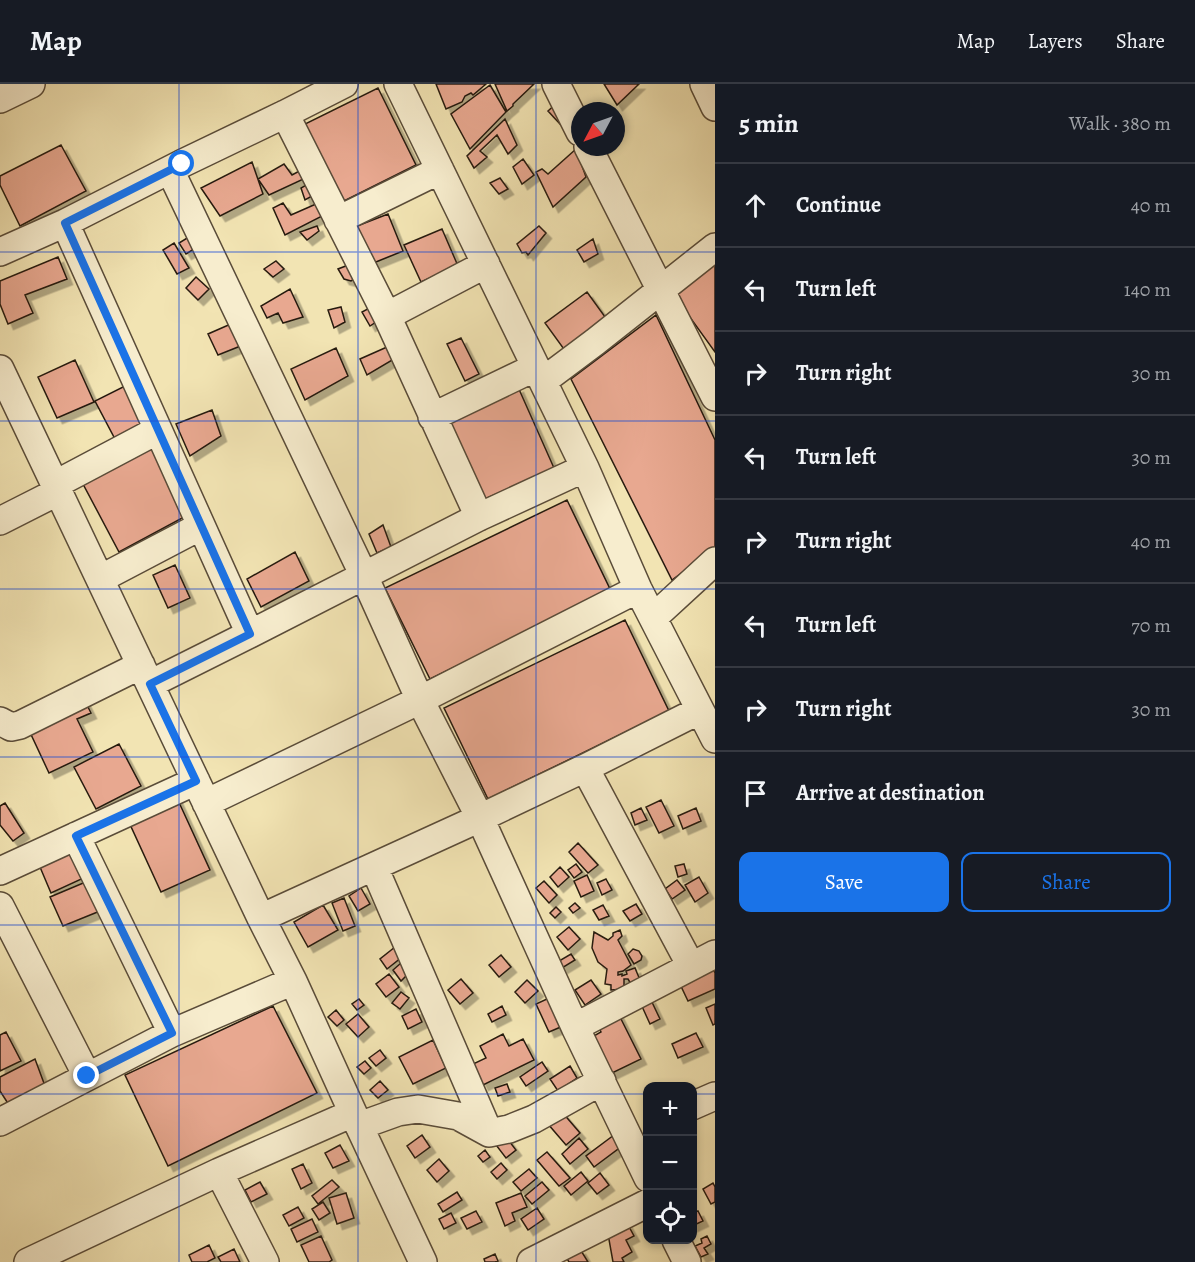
<!DOCTYPE html>
<html lang="en">
<head>
<meta charset="utf-8">
<style>
	:root { --surface:#171b24; --page:#20242c; --text:#f1f3f6; --muted:#9ea1a6; --line:#363941; --accent:#1a73e8 }
	body { margin:0; font-family:Alegreya,serif; background:var(--page); color:var(--text) }
	.controls { position:absolute; right:18px; bottom:18px; display:grid; overflow:hidden; border-radius:12px; box-shadow:0 3px 9px #0003 }
	.controls button { width:54px; height:54px; display:grid; place-items:center; padding:0; border:0; border-bottom:2px solid var(--line); background:var(--surface); color:var(--text); font:30px sans-serif }
	.compass { position:absolute; left:571px; top:18px; width:54px; height:54px; border-radius:50%; background:var(--surface); box-shadow:0 3px 9px #0003; rotate:229deg }
	.stop { position:absolute; width:18px; height:18px; margin:-14px; border:4px solid #1a73e8; border-radius:50%; background:#fff }
	.stop.end { background:#1a73e8; border-color:#fff; box-shadow:0 2px 6px #0008 }
	.list { margin:0; padding:0; list-style:none }
	h2 { display:flex; justify-content:space-between; align-items:center; height:78px; margin:0; padding:0 24px; font-size:26px }
	h2 small { font-size:20px; font-weight:400; color:var(--muted) }
	.list li { display:grid; grid-template-columns:39px 1fr auto; gap:18px; align-items:center; box-sizing:border-box; height:84px; padding:0 24px; border-top:2px solid var(--line) }
	.list b { display:block; font-size:22px; white-space:nowrap }
	.list em { font-size:20px; font-style:normal; color:var(--muted) }
	.actions { display:flex; gap:12px; padding:18px 24px }
	.actions a { flex:1; padding:14px 0; border:2px solid var(--accent); border-radius:12px; text-align:center; font-size:21px; color:var(--accent) }
	.actions .main { background:var(--accent); color:#fff }
	.icon { flex:none; width:33px; height:33px; fill:none; stroke:currentColor; stroke-width:2; stroke-linecap:round; stroke-linejoin:round }
	.map { position:relative; flex:none; width:715px; height:1178px; overflow:hidden }
	header { display:flex; align-items:center; gap:36px; box-sizing:border-box; height:84px; padding:0 30px; background:var(--surface); border-bottom:2px solid var(--line) }
	header strong { font-size:28px }
	nav { display:flex; gap:33px; margin-inline-start:auto; font-size:21px }
	main { display:flex }
	aside { flex:1; background:var(--surface) }
	.map>svg:first-child { display:block }
</style>
</head>
<body>
<header>
<strong>Map</strong>
<nav><a>Map</a><a>Layers</a><a>Share</a></nav>
</header>
<main>
<div class="map">
<svg width="715" height="1178" viewBox="0 0 715 1178">
	<defs>
		<filter id="shadow"><feDropShadow dx="5.5" dy="5.5" stdDeviation="0" flood-color="#0004"/></filter>
	</defs>
	<rect width="100%" height="100%" fill="#f2e4b3"/>
	<filter id="stains"><feTurbulence type="fractalNoise" baseFrequency=".00333" numOctaves="4"/><feColorMatrix values="0 0 0 0 .2 0 0 0 0 .09 0 0 0 0 .02 0 0 0 .5 -.17"/></filter>
	<radialGradient id="worn" r=".72"><stop offset=".6" stop-color="#630" stop-opacity="0"/><stop offset="1" stop-color="#630" stop-opacity=".3"/></radialGradient>
	<path fill="#e8a890" stroke="#271a10" stroke-width="1.5" filter="url(#shadow)" d="M436,0H486L473,11L471,9L465,12L462,18L446,25Z
		M495,0H534L513,20V22L507,27Z
		M604,0H639L617,21Z
		M490,1L506,28L470,65L451,30Z
		M378,4L416,81L342,118L303,41Z
		M558,18L567,33L560,40L548,27Z
		M505,35L517,61L508,70L497,51L480,67L487,73L474,84L467,72Z
		M61,61L86,107L20,142L0,101V92Z
		M576,65L586,93L553,123L536,88L542,85L548,90Z
		M523,75L534,91L522,100L513,83Z
		M252,78L263,110L220,132L201,104Z
		M284,80L292,91L305,84L310,92L269,111L258,95Z
		M500,94L508,105L499,110L490,99Z
		M313,97L319,108L305,116L301,104Z
		M325,116L330,128L285,151L273,124L283,119L291,131Z
		M388,130L403,167L371,180L357,142Z
		M317,142L319,147L307,156L300,148Z
		M539,142L546,149L528,171L526,168L522,169L517,160Z
		M442,145L458,182L421,198L404,161Z
		M192,151L199,162L186,170L179,159Z
		M593,155L598,170L584,178L577,166Z
		M174,159L189,184L177,190L163,166Z
		M58,173L67,195L25,211L33,229L8,240L0,220V197Z
		M715,176V268L671,207Z
		M276,177L284,185L273,193L264,185Z
		M351,180L358,193L351,197L344,195L338,185Z
		M196,193L209,205L198,216L186,204Z
		M290,205L303,233L283,239L278,229L267,234L261,222Z
		M587,208L608,237L566,268L545,239Z
		M373,222L379,236L370,242L362,228Z
		M341,223L345,238L334,244L328,226Z
		M656,231L715,356V464L672,496L571,295Z
		M233,239L243,261L218,271L208,250Z
		M461,254L479,290L465,297L447,260Z
		M387,263L394,275L367,291L360,275Z
		M336,264L348,292L305,316L291,285Z
		M75,276L94,318L57,334L38,293Z
		M129,300L148,339L115,355L95,317Z
		M518,303L554,384L485,415L448,334Z
		M212,326L221,352L190,372L176,340Z
		M151,364L186,432L119,468L83,400Z
		M567,416L611,507L430,595L385,504Z
		M383,441L391,463L377,469L369,450Z
		M295,468L309,497L261,523L247,495Z
		M175,481L190,514L168,524L153,491Z
		M625,536L669,627L488,715L444,624Z
		M85,617L91,629L77,635L93,668L49,689L28,644Z
		M119,660L141,702L96,725L74,683Z
		M177,714L210,786L161,808L128,736Z
		M661,716L674,742L659,749L646,723Z
		M5,719L24,749L13,757L0,741V722Z
		M641,724L647,736L635,741L631,729Z
		M696,724L701,737L683,745L678,732Z
		M578,759L598,781L588,789L569,768Z
		M73,760L88,792L51,809L37,776Z
		M576,780L582,788L574,794L568,786Z
		M684,780L687,790L678,793L675,782Z
		M560,783L569,793L558,803L550,793Z
		M587,791L594,807L581,813L574,797Z
		M699,793L708,809L695,818L685,801Z
		M606,795L612,806L602,811L597,799Z
		M677,796L685,806L672,815L665,805Z
		M88,797L100,827L63,842L50,813Z
		M544,797L557,811L549,819L536,804Z
		M361,804L370,820L358,827L349,812Z
		M344,814L355,842L343,847L332,819Z
		M575,819L580,824L573,829L569,824Z
		M636,820L642,830L630,837L623,827Z
		M323,821L338,846L308,863L294,838Z
		M603,821L609,832L599,836L593,826Z
		M556,823L561,828L555,834L550,829Z
		M569,843L580,855L568,866L557,853Z
		M620,846L622,852L618,856L631,881L623,887L618,888V891L622,890V892L627,890L626,887L635,884L640,896L631,900L628,895H624V905L611,906V901L605,900L607,885L598,878L592,864L594,848L608,856L613,852V849Z
		M395,863L402,873L387,885L380,875Z
		M633,865L639,867L642,872L641,876L634,880L628,870Z
		M571,870L575,876L562,884L559,877Z
		M501,871L511,883L499,893L489,881Z
		M401,879L409,889L401,897L393,886Z
		M712,883L715,889V905L688,917L679,898Z
		M389,890L399,903L386,913L376,900Z
		M461,895L473,909L460,920L448,906Z
		M527,896L538,907L525,919L515,908Z
		M591,896L601,910L585,921L575,906Z
		M401,908L409,914L400,925L392,919Z
		M549,914L563,942L549,948L536,920Z
		M650,914L660,935L650,940L640,918Z
		M359,915L364,921L357,926L352,920Z
		M715,920V940L713,941L706,924Z
		M273,922L317,1009L168,1082L125,991Z
		M502,922L506,931L492,938L488,930Z
		M416,925L422,938L408,945L402,932Z
		M336,926L344,936L337,942L328,933Z
		M618,929L641,975L610,990L592,953L601,948L597,939Z
		M358,930L369,943L358,953L346,940Z
		M6,948L21,977L0,987V951Z
		M696,949L703,963L678,974L672,960Z
		M503,950L509,962L523,955L534,976L483,1001L473,980L486,974L480,962Z
		M433,956L446,984L413,1000L399,973Z
		M380,966L386,974L376,982L369,974Z
		M35,975L45,1002L9,1021L0,1007V993Z
		M365,977L371,984L364,990L357,983Z
		M542,978L548,987L526,1002L520,993Z
		M570,982L577,994L558,1007L550,995Z
		M380,997L388,1006L378,1014L370,1006Z
		M507,1000L510,1008L498,1012L495,1004Z
		M562,1028L580,1049L566,1061L548,1040Z
		M422,1051L430,1063L415,1074L407,1062Z
		M614,1051L622,1062L594,1083L586,1072Z
		M506,1053L516,1066L506,1074L496,1061Z
		M579,1054L588,1065L570,1080L562,1070Z
		M340,1061L349,1077L333,1084L325,1069Z
		M485,1066L490,1073L483,1078L478,1072Z
		M547,1068L570,1094L559,1102L537,1076Z
		M439,1075L449,1087L437,1098L427,1086Z
		M501,1079L507,1086L497,1095L491,1088Z
		M303,1080L312,1099L301,1105L292,1085Z
		M529,1085L537,1094L521,1107L513,1098Z
		M581,1088L588,1097L571,1111L564,1102Z
		M600,1089L609,1101L597,1110L588,1099Z
		M332,1096L339,1103L318,1120L312,1112Z
		M260,1098L267,1110L251,1118L245,1106Z
		M542,1098L549,1106L532,1120L525,1112Z
		M713,1099L715,1103V1118L711,1120L703,1105Z
		M457,1108L462,1116L443,1128L438,1120Z
		M346,1109L354,1134L337,1140L329,1114Z
		M521,1109L527,1123L512,1129L515,1137L505,1142L496,1119Z
		M323,1118L330,1129L319,1136L312,1125Z
		M298,1123L304,1134L289,1142L283,1131Z
		M537,1124L544,1135L528,1146L521,1135Z
		M476,1127L482,1138L467,1145L461,1134Z
		M698,1127L703,1137L692,1142V1129Z
		M451,1129L456,1139L444,1145L439,1135Z
		M312,1135L318,1148L297,1158L291,1145Z
		M627,1139L634,1152L626,1156L632,1168L622,1174L624,1178H613L608,1150Z
		M321,1152L332,1176L329,1178H309L301,1161Z
		M707,1152L711,1160L704,1164L708,1170L701,1173L695,1162L702,1159L701,1155Z
		M209,1161L215,1174L207,1178H192L189,1171Z
		M234,1165L240,1178H221L218,1173Z
		M580,1165L588,1178H569L566,1173Z
		M495,1170L498,1177L495,1178H485L484,1175Z"/>
	<g fill="none" stroke-linecap="round" stroke-linejoin="round">
		<defs>
			<path id="minor" d="M398,0L585,384L638,505L715,655
				M556,0L580,48
				M704,0L715,23
				M0,15L31,0
				M285,30L387,232L479,433
				M588,63L715,313
				M170,86L364,492L420,616L480,734L575,943L648,1094
				M338,136L440,86
				M65,139L250,550
				M0,168L65,139L181,80L285,30L344,0
				M387,232L486,180
				M0,285L261,834L293,897L353,1029L423,1178
				M543,297L595,258L715,163
				M432,333L536,283
				M56,400L158,346
				M0,437L59,407
				M100,495L201,442
				M653,534L715,477
				M150,600L250,550L479,433L585,384
				M0,637L11,643L20,641L141,581
				M585,684L691,882
				M206,719L420,616L638,505
				M76,752L172,949
				M374,783L489,1049
				M0,787L196,697
				M0,822L87,992
				M261,834L480,734L585,684L700,626
				M575,943L715,870
				M692,1022L715,1012
				M0,1038L172,949L293,897
				M359,1042L398,1028L418,1025L458,1032L489,1049L509,1045L534,1035L602,997
				M219,1088L265,1178
				M676,1156L687,1178
				M28,1178L219,1088L353,1029
				M531,1178L648,1119"/>
		</defs>
		<use href="#minor" stroke="#5a4c39" stroke-width="30"/>
		<use href="#minor" stroke="#f7edce" stroke-width="27"/>
	</g>
	<g fill="none" stroke-linecap="round" stroke-linejoin="round">
		<path stroke="#1a73e8" stroke-width="8" d="M87,992L172,949L76,752L196,697L150,600L250,550L65,139L182,80"/>
	</g>
	<path fill="none" stroke="#1d4ed8" stroke-width="1.5" stroke-opacity="0.55" d="M179,0V1178M358,0V1178M536,0V1178M0,168H715M0,337H715M0,505H715M0,673H715M0,841H715M0,1010H648M692,1010H715"/>
	<rect width="100%" height="100%" filter="url(#stains)"/>
	<rect width="100%" height="100%" fill="url(#worn)"/>
</svg>
<div class="controls">
<button>+</button>
<button>−</button>
<button><svg class="icon" aria-label="locate" viewBox="0 0 24 24"><circle cx="12" cy="12" r="6"/><path d="M12 2v4M12 18v4M2 12h4M18 12h4"/></svg></button>
</div>
<svg class="compass" viewBox="-18 -18 36 36"><path d="M0-13l5 13h-10z" fill="#e53935"/><path d="M0 13l5-13h-10z" fill="#9ea1a6"/></svg>
<div class="stop" style="left:182px;top:80px"></div>
<div class="stop end" style="left:87px;top:992px"></div>
</div>
<aside>
<h2>5 min<small>Walk · 380 m</small></h2>
<ul class="list">
<li><svg class="icon" aria-label="ahead" viewBox="0 0 24 24"><path d="M12 20V5M6 11l6-6 6 6"/></svg><div><b>Continue</b></div><em>40 m</em></li>
<li><svg class="icon" aria-label="left" viewBox="0 0 24 24"><path d="M17 20v-9H6M10 6l-5 5 5 5"/></svg><div><b>Turn left</b></div><em>140 m</em></li>
<li><svg class="icon" aria-label="right" viewBox="0 0 24 24"><path d="M7 20v-9h11M14 6l5 5-5 5"/></svg><div><b>Turn right</b></div><em>30 m</em></li>
<li><svg class="icon" aria-label="left" viewBox="0 0 24 24"><path d="M17 20v-9H6M10 6l-5 5 5 5"/></svg><div><b>Turn left</b></div><em>30 m</em></li>
<li><svg class="icon" aria-label="right" viewBox="0 0 24 24"><path d="M7 20v-9h11M14 6l5 5-5 5"/></svg><div><b>Turn right</b></div><em>40 m</em></li>
<li><svg class="icon" aria-label="left" viewBox="0 0 24 24"><path d="M17 20v-9H6M10 6l-5 5 5 5"/></svg><div><b>Turn left</b></div><em>70 m</em></li>
<li><svg class="icon" aria-label="right" viewBox="0 0 24 24"><path d="M7 20v-9h11M14 6l5 5-5 5"/></svg><div><b>Turn right</b></div><em>30 m</em></li>
<li><svg class="icon" aria-label="arrive" viewBox="0 0 24 24"><path d="M6 21V4h12l-3 4 3 4H6"/></svg><div><b>Arrive at destination</b></div></li>
</ul>
<div class="actions"><a class="main">Save</a><a>Share</a></div>
</aside>
</main>
</body>
</html>
